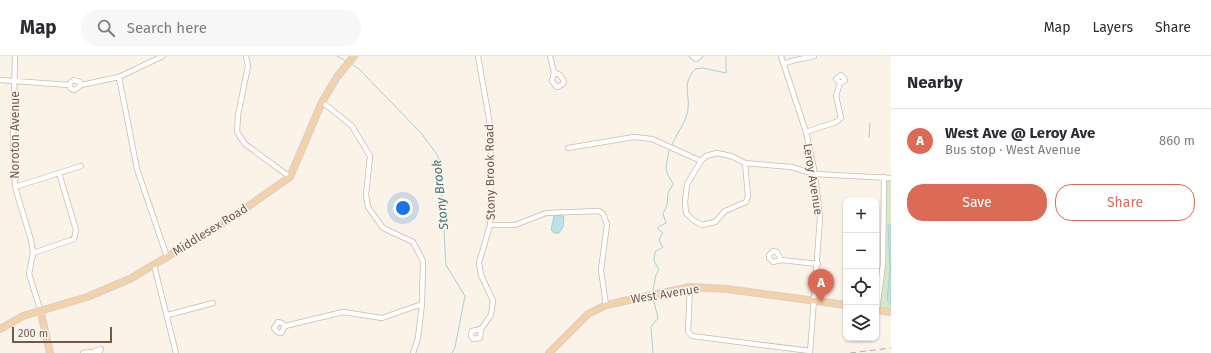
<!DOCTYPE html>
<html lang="en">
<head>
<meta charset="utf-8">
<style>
	:root { --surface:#fff; --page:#f7f7f7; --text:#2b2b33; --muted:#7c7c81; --line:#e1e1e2; --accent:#db6a57 }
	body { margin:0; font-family:"Fira Sans",sans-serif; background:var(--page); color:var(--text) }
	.controls { position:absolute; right:12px; bottom:12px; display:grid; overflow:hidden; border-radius:8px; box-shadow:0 1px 3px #0004 }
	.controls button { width:36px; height:36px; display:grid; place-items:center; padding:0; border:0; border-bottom:1px solid var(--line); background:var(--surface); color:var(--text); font:20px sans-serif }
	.scale { position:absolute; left:12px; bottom:10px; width:100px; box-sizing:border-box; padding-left:4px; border:2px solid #73584e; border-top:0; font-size:11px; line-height:14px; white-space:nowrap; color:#73584e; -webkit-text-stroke:3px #fef6ee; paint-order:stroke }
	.you { position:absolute; left:403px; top:152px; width:14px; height:14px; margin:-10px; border:3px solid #fff; border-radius:50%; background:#1a73e8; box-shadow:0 0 0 6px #1a73e833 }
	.badge { display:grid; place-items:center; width:26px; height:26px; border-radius:50%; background:var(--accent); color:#fff; font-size:13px; font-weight:700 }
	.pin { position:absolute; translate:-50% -33px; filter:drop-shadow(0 1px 2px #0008) }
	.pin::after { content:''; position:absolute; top:21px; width:14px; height:12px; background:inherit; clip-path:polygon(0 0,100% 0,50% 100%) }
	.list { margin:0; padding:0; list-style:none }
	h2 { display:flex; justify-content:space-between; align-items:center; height:52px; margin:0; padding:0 16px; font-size:17px }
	h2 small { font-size:13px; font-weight:400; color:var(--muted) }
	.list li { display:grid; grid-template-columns:26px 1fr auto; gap:12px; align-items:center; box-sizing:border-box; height:64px; padding:0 16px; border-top:1px solid var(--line) }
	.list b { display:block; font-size:15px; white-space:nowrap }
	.list p { margin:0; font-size:13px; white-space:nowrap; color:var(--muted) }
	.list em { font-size:13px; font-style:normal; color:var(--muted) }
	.actions { display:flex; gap:8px; padding:12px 16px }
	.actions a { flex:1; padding:9px 0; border:1px solid var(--accent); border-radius:16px; text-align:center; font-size:14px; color:var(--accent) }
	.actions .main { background:var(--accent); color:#fff }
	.icon { flex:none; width:22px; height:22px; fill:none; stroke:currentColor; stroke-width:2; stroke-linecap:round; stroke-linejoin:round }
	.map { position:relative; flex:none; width:891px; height:297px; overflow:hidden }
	header { display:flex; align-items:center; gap:24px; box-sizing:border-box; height:56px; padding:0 20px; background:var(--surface); border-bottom:1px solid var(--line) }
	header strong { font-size:19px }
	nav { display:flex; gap:22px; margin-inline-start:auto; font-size:14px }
	.search { width:280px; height:36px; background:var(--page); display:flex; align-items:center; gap:10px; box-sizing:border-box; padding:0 14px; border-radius:16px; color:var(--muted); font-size:15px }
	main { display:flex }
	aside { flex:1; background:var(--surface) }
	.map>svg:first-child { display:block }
</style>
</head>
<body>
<header>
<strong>Map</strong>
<div class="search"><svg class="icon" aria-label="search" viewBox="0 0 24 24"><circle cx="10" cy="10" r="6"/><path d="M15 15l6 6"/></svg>Search here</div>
<nav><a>Map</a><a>Layers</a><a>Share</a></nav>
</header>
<main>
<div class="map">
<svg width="891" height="297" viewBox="0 0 891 297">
	<rect width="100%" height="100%" fill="#fbf2e8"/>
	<path fill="#d7e8c7" d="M886,125H891V254L880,252L884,212Z"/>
	<path fill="#bee1e3" stroke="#a5d1d4" d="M559,159L564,161L563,171L559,177H554L551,174L554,160Z
		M891,168V249L887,244L890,214L888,169Z"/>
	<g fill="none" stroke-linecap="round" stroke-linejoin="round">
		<path stroke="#a5d1d4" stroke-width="1" d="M337,0L346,5
			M351,8L358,12L421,77L436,97L439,103L438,117L441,123L446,209L465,240L455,291L452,297
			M869,81L870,67
			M672,89C676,78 684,69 687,58C692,39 680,31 695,13L703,12L726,17V0
			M653,234L656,219L659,214L654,205L655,196L663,191C658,185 659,182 663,177L658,173V171L666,167L663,158L667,149L668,137L673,128L667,117L666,111L669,94
			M653,297L651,271L658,262L653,242"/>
		<defs>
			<path id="minor" d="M15,0L13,87L15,131L31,184L33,197L29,218L40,253
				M246,0L248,10L238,59L237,76L245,88L290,121
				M478,0L489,63L491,88L490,169L479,207L481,219L493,245L491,259L481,273L480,282L473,283L471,280L472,275L481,273
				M550,0L554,16L552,25L557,31L563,28L564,25L560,19L554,16
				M692,0L696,3L700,0
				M781,0L806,76L815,118L820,162L810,297
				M785,8C792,3 805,3 814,0
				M119,21L137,113L167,201
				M0,24L69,29
				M81,29L80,26L74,24L71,26L69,29L71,33L75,34L81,29L119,21L163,0
				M322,46L352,70L370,100L366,139L368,151L383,172L413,186L423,205L422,248L418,282L413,297
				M806,76L836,66L841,62L836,40L840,27L845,24L841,19L836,23L840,27
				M568,92L634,81L652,83L701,105
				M745,107L748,140L746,146L725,155L715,166L702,169L693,164L686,157L685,146L687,128L701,105L706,100L717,97L731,100L745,107L791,111L815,118L891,122
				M59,117L81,110
				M15,131L59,117L76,174L74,183L33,197
				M490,169H515L546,157L599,155L603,158L607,168L601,214L606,249
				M781,204L777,196L773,195L769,199V202L773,206L781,204L818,208
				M154,209L176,297
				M690,231L688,275L692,280L810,295
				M877,254L883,208L884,121
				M168,259L213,247
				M285,270L282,267L278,266L274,272L277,276L281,277L285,270L343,256L382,262L422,248
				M83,297L100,295L101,293L95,295"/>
			<path id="major" d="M40,253L50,297
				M876,254L891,256
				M0,273L23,260L87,241L130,223L230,163L290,121L322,46L337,21L354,0
				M549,297L588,258L606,249L690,231L727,233L846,249"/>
		</defs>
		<use href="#minor" stroke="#ccb9af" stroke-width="6"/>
		<use href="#major" stroke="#d8d0cd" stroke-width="8"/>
		<use href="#minor" stroke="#fff" stroke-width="4.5"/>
		<use href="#major" stroke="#f4d1a6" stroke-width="5.5"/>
		<path stroke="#b4a7c4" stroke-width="1" stroke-dasharray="6 4" stroke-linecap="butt" d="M850,297L891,292"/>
	</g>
	<g text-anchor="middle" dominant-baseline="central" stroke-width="3" stroke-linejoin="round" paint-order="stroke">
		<g font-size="12" fill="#73584e" stroke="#fef6ee">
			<text transform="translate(15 79) rotate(-90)">Noroton Avenue</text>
			<text transform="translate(490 116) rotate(-91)">Stony Brook Road</text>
			<text transform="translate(813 123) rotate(81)">Leroy Avenue</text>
			<text transform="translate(210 174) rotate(-32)">Middlesex Road</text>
			<text transform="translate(665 238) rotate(-9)">West Avenue</text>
		</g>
		<g font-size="13" font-style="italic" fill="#46797e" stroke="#fef6ee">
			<text transform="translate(440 139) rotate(-96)">Stony Brook</text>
		</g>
	</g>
</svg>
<div class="controls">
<button>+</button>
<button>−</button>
<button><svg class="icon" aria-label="locate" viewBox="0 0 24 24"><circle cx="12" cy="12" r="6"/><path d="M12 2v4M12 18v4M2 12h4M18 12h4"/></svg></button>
<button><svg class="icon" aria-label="layers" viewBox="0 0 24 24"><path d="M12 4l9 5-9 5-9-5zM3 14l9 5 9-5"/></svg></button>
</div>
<div class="scale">200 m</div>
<div class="you"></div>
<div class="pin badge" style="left:821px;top:246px">A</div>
</div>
<aside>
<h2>Nearby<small></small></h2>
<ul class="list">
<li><span class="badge">A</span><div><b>West Ave @ Leroy Ave</b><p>Bus stop · West Avenue</p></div><em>860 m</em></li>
</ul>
<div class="actions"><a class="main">Save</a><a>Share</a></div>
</aside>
</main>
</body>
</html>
